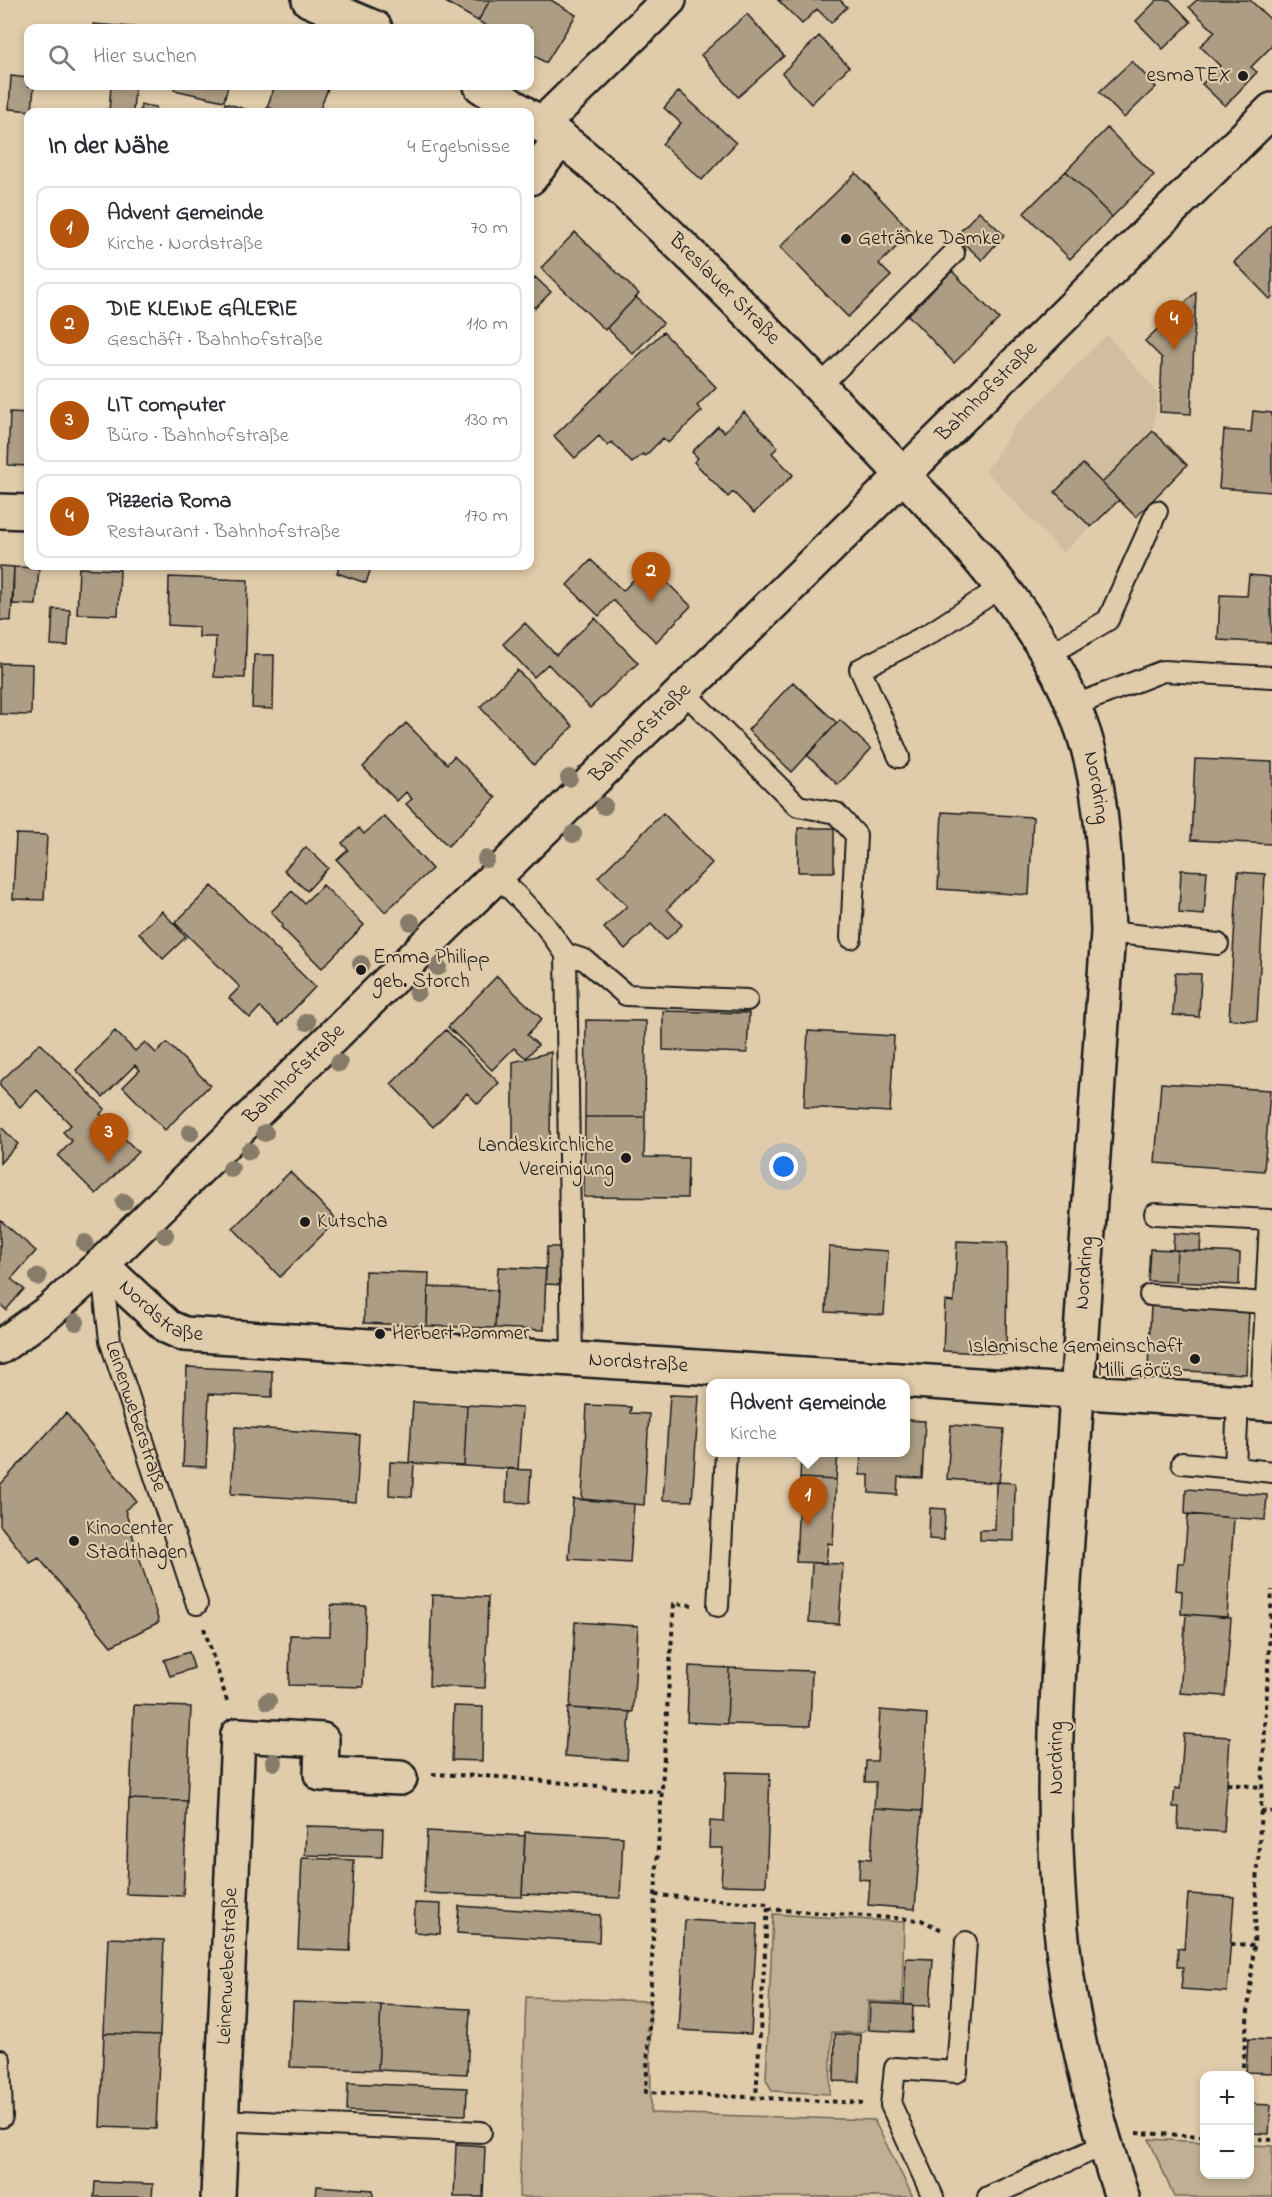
<!DOCTYPE html>
<html lang="de">
<head>
<meta charset="utf-8">
<style>
	:root { --surface:#fff; --page:#f7f7f7; --text:#2b2b33; --muted:#7c7c81; --line:#e1e1e2; --accent:#b45309 }
	body { margin:0; font-family:"Indie Flower",sans-serif; background:var(--page); color:var(--text) }
	.controls { position:absolute; right:18px; bottom:18px; display:grid; overflow:hidden; border-radius:12px; box-shadow:0 3px 9px #0003 }
	.controls button { width:54px; height:54px; display:grid; place-items:center; padding:0; border:0; border-bottom:2px solid var(--line); background:var(--surface); color:var(--text); font:30px sans-serif }
	.you { position:absolute; left:784px; top:1167px; width:21px; height:21px; margin:-15px; border:4px solid #fff; border-radius:50%; background:#1a73e8; box-shadow:0 0 0 9px #1a73e833 }
	.badge { display:grid; place-items:center; width:39px; height:39px; border-radius:50%; background:var(--accent); color:#fff; font-size:20px; font-weight:700 }
	.pin { position:absolute; translate:-50% -50px; filter:drop-shadow(0 2px 3px #0008) }
	.pin::after { content:''; position:absolute; top:32px; width:21px; height:18px; background:inherit; clip-path:polygon(0 0,100% 0,50% 100%) }
	.popup { position:absolute; left:706px; top:1379px; width:204px; height:78px; box-sizing:border-box; display:grid; place-content:center; border-radius:12px; background:var(--surface); filter:drop-shadow(0 2px 4px #0005); font-size:20px; white-space:nowrap; color:var(--muted) }
	.popup b { font-size:22px; color:var(--text) }
	.popup::after { content:''; position:absolute; left:50%; top:100%; margin-left:-12px; border:12px solid transparent; border-top-color:var(--surface) }
	.list { margin:0; padding:0; list-style:none }
	h2 { display:flex; justify-content:space-between; align-items:center; height:78px; margin:0; padding:0 24px; font-size:26px }
	h2 small { font-size:20px; font-weight:400; color:var(--muted) }
	.list li { display:grid; grid-template-columns:39px 1fr auto; gap:18px; align-items:center; box-sizing:border-box; height:84px; margin:0 12px 12px; padding:0 12px; border:2px solid var(--line); border-radius:12px }
	.list b { display:block; font-size:22px; white-space:nowrap }
	.list p { margin:0; font-size:20px; white-space:nowrap; color:var(--muted) }
	.list em { font-size:20px; font-style:normal; color:var(--muted) }
	.icon { flex:none; width:33px; height:33px; fill:none; stroke:currentColor; stroke-width:2; stroke-linecap:round; stroke-linejoin:round }
	.map { position:relative; flex:none; width:1272px; height:2197px; overflow:hidden }
	.search { position:absolute; background:var(--surface); box-shadow:0 3px 9px #0003; left:24px; top:24px; width:510px; height:66px; display:flex; align-items:center; gap:15px; box-sizing:border-box; padding:0 21px; border-radius:12px; color:var(--muted); font-size:22px }
	.panel { position:absolute; background:var(--surface); box-shadow:0 3px 9px #0003; left:24px; top:108px; width:510px; height:462px; border-radius:12px }
	.map>svg:first-child { display:block }
</style>
</head>
<body>
<div class="map">
<svg width="1272" height="2197" viewBox="0 0 1272 2197">
	<rect width="100%" height="100%" fill="#e0cbaa"/>
	<filter id="ink" filterUnits="userSpaceOnUse"><feTurbulence type="fractalNoise" baseFrequency=".0167" numOctaves="2"/><feDisplacementMap in="SourceGraphic" scale="12" xChannelSelector="R" yChannelSelector="G"/><feConvolveMatrix kernelMatrix="1 2 1 2 8 2 1 2 1" color-interpolation-filters="sRGB"/></filter>
	<g filter="url(#ink)">
		<path fill="#d1bd9f" d="M1107,335L1158,393L1153,431L1187,465L1136,517L1119,500L1063,553L986,471L1016,425Z"/>
		<path fill="#c0af92" stroke="#6e6657" stroke-width="1.5" d="M773,1914L904,1922L902,2003L868,2001L867,2029L860,2033L832,2032L830,2094L772,2091L766,2079Z
			M526,1997L650,2001L651,2113L874,2120L913,2197H519Z
			M1149,2139L1204,2142V2174H1250V2145L1272,2146V2197H1174Z"/>
		<path fill="#ad9d85" stroke="#1c1c1c" stroke-width="1.5" d="M442,0H490L478,21Z
			M490,0H551L576,15L546,63L530,53V28H490L478,21Z
			M778,0H840L847,7L831,23L817,9L802,24Z
			M1157,0H1170L1191,22L1163,49L1136,21Z
			M1197,0H1250L1272,21V46L1251,67L1257,72L1225,106L1202,84L1220,66L1200,46L1215,32L1189,7Z
			M747,14L784,56L738,97L701,55Z
			M93,24L143,28H93Z
			M819,36L849,67L811,104L782,73Z
			M1132,61L1156,87L1124,118L1099,92Z
			M11,76L28,78V86H34L32,111L9,109Z
			M111,86H135L133,112H109Z
			M175,86H228L224,101L174,90Z
			M275,86H329L319,112H281L267,107Z
			M679,91L736,143L702,180L662,144L681,123L664,108Z
			M225,103L245,109L244,112H223Z
			M141,105L156,107V112H140Z
			M1107,128L1154,175L1112,217L1066,171Z
			M1066,171L1112,217L1070,259L1024,213Z
			M856,173L912,232L879,264L891,276L848,317L780,247Z
			M979,211L1004,235L982,260L956,236Z
			M1272,225V297L1270,299L1234,262Z
			M575,232L639,294L605,330L541,268Z
			M952,271L999,319L954,363L908,315Z
			M535,277L551,292L535,308L530,303V283Z
			M1196,292L1191,414L1160,412L1162,358L1145,341Z
			M636,297L663,323L633,354L607,328Z
			M663,332L716,387L697,406L702,411L668,443L663,438L645,456L643,454L632,463L612,442L608,446L599,436L575,458L554,436Z
			M1253,411L1272,413V492L1219,488L1224,430L1251,432Z
			M10,412L28,413V466L8,465Z
			M744,412L778,447L772,453L793,475L754,513L733,492L728,497L694,462L698,458L692,452L718,426L724,432Z
			M1153,431L1187,465L1136,517L1102,483Z
			M1083,464L1119,500L1091,527L1055,492Z
			M591,560L623,591L648,564L691,606L656,642L613,600L599,616L567,585Z
			M0,566L14,567L11,621L0,620Z
			M339,566H364L371,568L366,583L337,573Z
			M14,567L39,568L36,605L13,604Z
			M79,568L120,570L118,615L77,614Z
			M1249,575L1270,577L1272,643L1218,640L1220,595L1247,596Z
			M169,577L248,580L245,678L214,677L216,637H199V627L168,625Z
			M53,609L70,610L68,646L51,645Z
			M595,618L638,663L590,708L548,664L534,677L503,644L525,623L556,655Z
			M254,655H274L273,709L252,708Z
			M0,663L32,664L31,715L0,714Z
			M517,670L573,726L534,765L480,707Z
			M793,682L837,723L792,772L748,730Z
			M840,720L871,749L838,785L807,755Z
			M406,723L447,764L454,756L496,798L448,846L406,804L412,799L406,792L397,801L363,767Z
			M1195,759L1272,762V844L1191,840Z
			M942,812L1033,817L1029,895L938,889Z
			M663,813L712,863L667,909L682,925L666,940L651,924L625,949L604,928L627,906L598,877Z
			M384,816L432,869L385,912L337,860L348,850L342,843L359,828L364,834Z
			M798,828H834V872H798Z
			M16,834L47,835L44,900L13,899Z
			M306,847L328,868L307,891L284,870Z
			M1181,870L1207,871L1204,915L1179,913Z
			M1238,872L1265,874L1257,1021L1229,1019Z
			M323,885L364,925L322,968L281,927L283,925L271,912L292,891L304,903Z
			M212,886L315,987L279,1025L260,1007L250,1018L229,998L240,987L175,923Z
			M162,911L186,937L163,959L139,933Z
			M1175,973L1201,974L1199,1017L1173,1015Z
			M497,976L542,1019L527,1035L538,1045L526,1058L514,1048L492,1070L448,1027Z
			M663,1011L749,1013L747,1053L663,1050Z
			M586,1020L646,1021L645,1117H585Z
			M446,1030L499,1083L478,1104L467,1093L433,1127L391,1084Z
			M115,1031L135,1051L145,1042L156,1053L167,1043L210,1085L165,1130L123,1087L140,1070L135,1065L103,1097L76,1070Z
			M808,1031L894,1036L890,1112L804,1107Z
			M40,1043L105,1109L100,1114L138,1152L96,1194L58,1156L72,1141L63,1132L71,1125L37,1090L20,1107L0,1086V1082Z
			M551,1052L550,1142H513V1062Z
			M1161,1083L1270,1090L1264,1171L1155,1163Z
			M585,1117H645L644,1157L688,1158L687,1198L584,1197Z
			M0,1126L18,1144L0,1163Z
			M290,1172L337,1220L280,1277L233,1228Z
			M0,1220L36,1251L11,1279L24,1289L6,1310L0,1304Z
			M1174,1233L1201,1235L1200,1251L1173,1250Z
			M957,1241L1007,1243L1006,1354L943,1351L945,1301L954,1302Z
			M547,1247H565L563,1285L545,1284Z
			M829,1247L888,1251L884,1315L826,1312Z
			M1150,1249L1177,1250L1175,1282L1148,1281Z
			M1177,1250L1240,1253L1239,1285L1175,1282Z
			M498,1267L546,1269L544,1330L495,1328Z
			M365,1271L429,1273L427,1326L364,1323Z
			M428,1287L497,1290L495,1328L427,1326Z
			M1151,1305L1249,1311L1246,1374L1148,1369Z
			M187,1367L272,1371V1397L209,1394L206,1467L183,1466Z
			M670,1395L699,1396L692,1501L663,1500Z
			M413,1402L467,1405L464,1466L409,1463Z
			M467,1405L522,1408L518,1469L464,1466Z
			M587,1405L631,1407L630,1413L649,1414L644,1505L582,1499Z
			M66,1413L136,1501L125,1510L159,1622L111,1646L39,1558L30,1563L0,1525V1485Z
			M906,1420L925,1421L922,1478L898,1477L897,1495L869,1493V1475H860L861,1452H906Z
			M951,1425L1004,1429L999,1483L947,1479Z
			M235,1427L360,1435L356,1502L231,1494Z
			M779,1452H838L836,1480L800,1478L801,1457L779,1456Z
			M390,1462L414,1463L412,1497L389,1495Z
			M507,1469L531,1470L529,1503L506,1502Z
			M800,1478L836,1480L833,1544L828,1543L826,1563L796,1562Z
			M996,1482L1015,1483L1014,1541L980,1540V1530H995Z
			M1186,1489L1267,1495L1265,1520L1185,1514Z
			M573,1499L634,1504L630,1563L569,1559Z
			M930,1508L945,1509L944,1540L929,1539Z
			M1188,1514L1234,1518L1227,1617L1181,1614L1182,1591L1176,1590L1178,1563H1184Z
			M812,1563L843,1564L839,1624L809,1622Z
			M432,1595L488,1597L485,1688L429,1686Z
			M331,1605L366,1606L363,1687L289,1685L290,1635L330,1636Z
			M1186,1614L1231,1618L1225,1696L1180,1693Z
			M575,1622L638,1626L633,1712L570,1708Z
			M189,1652L194,1668L170,1676L164,1660Z
			M689,1666L729,1668L727,1724L687,1722Z
			M729,1668L812,1671L810,1726L727,1724Z
			M134,1705L191,1707L187,1801L130,1799Z
			M454,1706L483,1707L482,1761L452,1760Z
			M568,1708L630,1712L627,1760L565,1756Z
			M880,1710L927,1714L922,1811L874,1808L876,1782H865L866,1761H877Z
			M1184,1734L1230,1737L1224,1832L1178,1829L1179,1807H1173L1175,1788L1180,1789Z
			M726,1772L770,1773L766,1886L721,1885L723,1848H709L710,1821L724,1822Z
			M129,1799L187,1801L183,1896L126,1894Z
			M874,1808L922,1811L915,1909L868,1905L870,1880L859,1879L860,1858L871,1859Z
			M306,1826L383,1828L382,1857L305,1855Z
			M427,1831L525,1836L522,1897L424,1893Z
			M525,1832L623,1837L620,1898L522,1894Z
			M302,1858L354,1860L350,1951L298,1949Z
			M1188,1894L1234,1897L1227,1992L1181,1989L1183,1967H1177L1178,1948L1184,1949Z
			M415,1903L441,1904L440,1934L414,1932Z
			M459,1906L600,1915L599,1942L457,1933Z
			M685,1920L757,1924L751,2034L679,2030Z
			M108,1938L164,1940L160,2035L104,2033Z
			M906,1958L933,1959L930,2006L904,2005Z
			M293,2002L381,2005L378,2070L290,2067Z
			M870,2003L913,2005L912,2032L869,2030Z
			M381,2005L470,2009L467,2074L378,2070Z
			M104,2033L160,2035L156,2129L100,2127Z
			M835,2034L861,2035L859,2082L834,2081Z
			M1248,2039L1272,2040V2073L1246,2072Z
			M348,2083L467,2088L466,2115L347,2111Z
			M1250,2104L1271,2105L1269,2134L1250,2133Z
			M456,2144L485,2146L483,2197H454Z
			M95,2182L153,2184L152,2197H94Z
			M317,2186L373,2190V2197H316Z"/>
		<g fill="none" stroke-linecap="round" stroke-linejoin="round">
			<defs>
				<g id="lane">
					<path d="M819,387L954,253"/>
					<path d="M1048,655L1108,620L1157,511"/>
					<path d="M684,692L798,806L836,813L856,835L851,938"/>
					<path d="M1073,706L1163,671L1272,677"/>
					<path d="M899,757L860,669L929,634L1003,586"/>
					<path d="M496,874L544,924L566,954L572,1360"/>
					<path d="M1108,932L1218,944"/>
					<path d="M566,954L585,960L626,995L747,1000"/>
					<path d="M1155,1214L1270,1220L1261,1403"/>
					<path id="s1" d="M101,1265L110,1340L197,1604"/>
					<path d="M1150,1295L1266,1303"/>
					<path d="M1182,1463L1235,1468L1238,1401"/>
					<path d="M1235,1468L1272,1472"/>
					<path d="M718,1606L726,1452"/>
					<path d="M0,2060L2,2117"/>
					<path d="M221,2120L481,2132"/>
					<path d="M933,2197L891,2105L895,2068L957,2072L966,1942"/>
					<path d="M988,2197L1104,2145"/>
				</g>
				<g id="street">
					<path d="M541,125L669,0"/>
					<path d="M530,178L561,139"/>
					<path d="M0,511L28,512"/>
					<path id="s2" d="M101,1265L168,1327L184,1334L1272,1404"/>
					<path id="s3" d="M0,1347L50,1311L101,1265L903,475C985,562 1073,656 1095,778C1104,829 1106,880 1108,932C1096,1106 1084,1281 1073,1456C1062,1619 1045,1785 1063,1948C1073,2033 1095,2116 1122,2197"/>
					<path id="s4" d="M218,2197L238,1735L322,1740L321,1774L400,1778"/>
				</g>
				<g id="secondary">
					<path d="M309,0L375,28"/>
					<path d="M481,86L522,112"/>
					<path id="s5" d="M530,117C583,151 630,197 675,240C754,316 828,396 903,475L1272,110"/>
				</g>
			</defs>
			<use href="#lane" stroke="#1c1c1c" stroke-width="24"/>
			<use href="#street" stroke="#1c1c1c" stroke-width="38"/>
			<use href="#secondary" stroke="#1c1c1c" stroke-width="38"/>
			<path stroke="#1c1c1c" stroke-width="4" stroke-dasharray="4.5 4.5" stroke-linecap="butt" d="M692,1605L674,1604L655,1895L646,2092L863,2103
				M204,1628L228,1704
				M432,1774L502,1777L662,1792
				M1227,1784L1262,1787
				M1261,1811L1272,1812
				M655,1895L768,1904L756,2097
				M768,1909L921,1920L942,1930
				M1231,1944L1254,1945
				M1242,2076L1254,1945L1272,1590
				M1136,2133L1204,2136
				M1250,2138L1272,2140"/>
			<use href="#lane" stroke="#e0cbaa" stroke-width="20"/>
			<use href="#street" stroke="#e0cbaa" stroke-width="33"/>
			<use href="#secondary" stroke="#e0cbaa" stroke-width="33"/>
		</g>
		<g fill="#867b69">
			<circle cx="569" cy="778" r="9"/>
			<circle cx="604" cy="806" r="9"/>
			<circle cx="573" cy="834" r="9"/>
			<circle cx="486" cy="859" r="9"/>
			<circle cx="411" cy="922" r="9"/>
			<circle cx="361" cy="964" r="9"/>
			<circle cx="438" cy="967" r="9"/>
			<circle cx="417" cy="992" r="9"/>
			<circle cx="307" cy="1022" r="9"/>
			<circle cx="339" cy="1063" r="9"/>
			<circle cx="190" cy="1133" r="9"/>
			<circle cx="265" cy="1133" r="9"/>
			<circle cx="249" cy="1151" r="9"/>
			<circle cx="231" cy="1169" r="9"/>
			<circle cx="124" cy="1202" r="9"/>
			<circle cx="165" cy="1235" r="9"/>
			<circle cx="85" cy="1243" r="9"/>
			<circle cx="38" cy="1277" r="9"/>
			<circle cx="76" cy="1322" r="9"/>
			<circle cx="268" cy="1701" r="9"/>
			<circle cx="274" cy="1762" r="9"/>
		</g>
	</g>
	<g fill="#1c1c1c" stroke="#e0cbaa" stroke-width="2">
		<circle cx="1243" cy="76" r="6"/>
		<circle cx="846" cy="239" r="6"/>
		<circle cx="361" cy="970" r="6"/>
		<circle cx="626" cy="1158" r="6"/>
		<circle cx="305" cy="1222" r="6"/>
		<circle cx="380" cy="1334" r="6"/>
		<circle cx="1195" cy="1359" r="6"/>
		<circle cx="74" cy="1541" r="6"/>
	</g>
	<g text-anchor="middle" dominant-baseline="central" stroke-width="4.5" stroke-linejoin="round" paint-order="stroke">
		<g font-size="21" fill="#1c1c1c" stroke="#e0cbaa" text-anchor="start">
			<text x="1231" y="76" text-anchor="end">esmaTEX</text>
			<text x="858" y="239">Getränke Damke</text>
			<text x="373" y="958">Emma Philipp<tspan x="373" dy="24">geb. Storch</tspan></text>
			<text x="614" y="1146" text-anchor="end">Landeskirchliche<tspan x="614" dy="24">Vereinigung</tspan></text>
			<text x="317" y="1222">Kutscha</text>
			<text x="392" y="1334">Herbert Pommer</text>
			<text x="1183" y="1347" text-anchor="end">Islamische Gemeinschaft<tspan x="1183" dy="24">Milli Görüs</tspan></text>
			<text x="86" y="1529">Kinocenter<tspan x="86" dy="24">Stadthagen</tspan></text>
		</g>
		<g font-size="21" fill="#1c1c1c" stroke="#e0cbaa">
			<text stroke="none"><textPath href="#s5" startOffset="260">Breslauer Straße</textPath></text>
			<text stroke="none"><textPath href="#s5" startOffset="636">Bahnhofstraße</textPath></text>
			<text stroke="none"><textPath href="#s3" startOffset="888">Bahnhofstraße</textPath></text>
			<text stroke="none"><textPath href="#s3" startOffset="1630">Nordring</textPath></text>
			<text stroke="none"><textPath href="#s3" startOffset="402">Bahnhofstraße</textPath></text>
			<text transform="translate(1085 1273) rotate(-86)">Nordring</text>
			<text stroke="none"><textPath href="#s2" startOffset="78">Nordstraße</textPath></text>
			<text stroke="none"><textPath href="#s2" startOffset="564">Nordstraße</textPath></text>
			<text stroke="none"><textPath href="#s1" startOffset="156">Leinenweberstraße</textPath></text>
			<text transform="translate(1057 1758) rotate(-90)">Nordring</text>
			<text stroke="none"><textPath href="#s4" startOffset="231">Leinenweberstraße</textPath></text>
		</g>
	</g>
</svg>
<div class="controls">
<button>+</button>
<button>−</button>
</div>
<div class="you"></div>
<div class="pin badge" style="left:808px;top:1526px">1</div>
<div class="popup"><b>Advent Gemeinde</b>Kirche</div>
<div class="pin badge" style="left:651px;top:602px">2</div>
<div class="pin badge" style="left:109px;top:1163px">3</div>
<div class="pin badge" style="left:1174px;top:350px">4</div>
<div class="search"><svg class="icon" aria-label="search" viewBox="0 0 24 24"><circle cx="10" cy="10" r="6"/><path d="M15 15l6 6"/></svg>Hier suchen</div>
<section class="panel">
<h2>In der Nähe<small>4 Ergebnisse</small></h2>
<ul class="list">
<li><span class="badge">1</span><div><b>Advent Gemeinde</b><p>Kirche · Nordstraße</p></div><em>70 m</em></li>
<li><span class="badge">2</span><div><b>DIE KLEINE GALERIE</b><p>Geschäft · Bahnhofstraße</p></div><em>110 m</em></li>
<li><span class="badge">3</span><div><b>LIT computer</b><p>Büro · Bahnhofstraße</p></div><em>130 m</em></li>
<li><span class="badge">4</span><div><b>Pizzeria Roma</b><p>Restaurant · Bahnhofstraße</p></div><em>170 m</em></li>
</ul>
</section>
</div>
</body>
</html>
